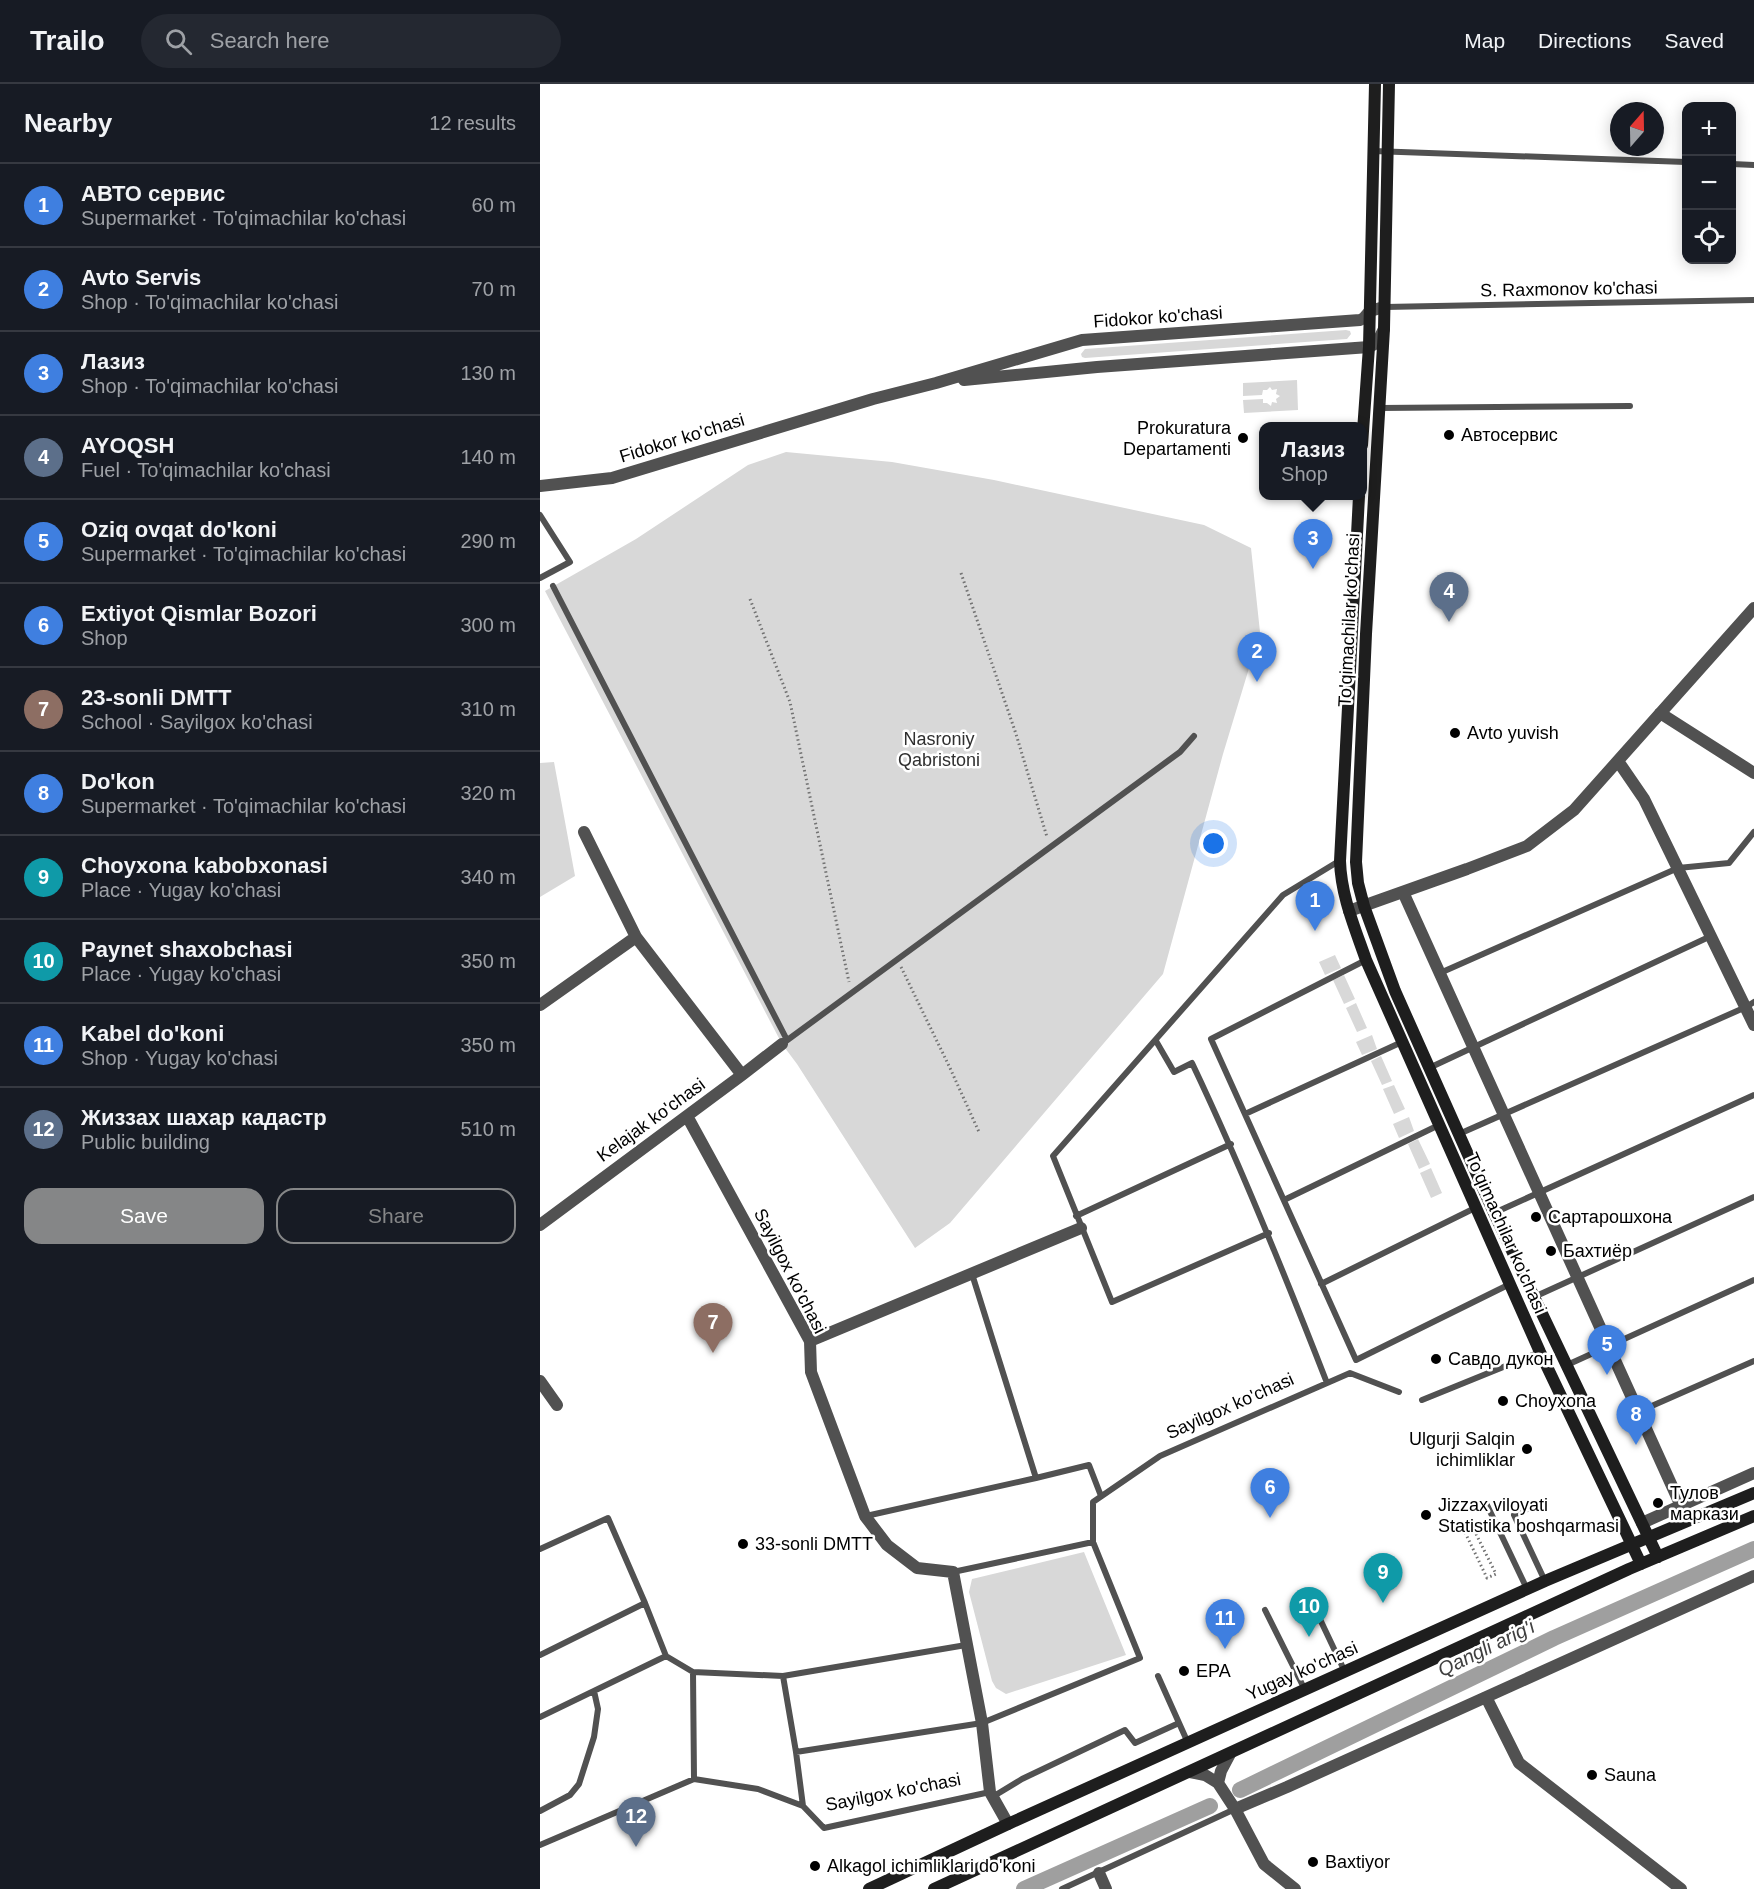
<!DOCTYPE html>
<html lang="en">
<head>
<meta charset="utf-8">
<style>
	:root { --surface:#171b24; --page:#242831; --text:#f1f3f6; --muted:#9ea1a6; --line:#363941; --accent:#858687 }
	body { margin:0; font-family:Helvetica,sans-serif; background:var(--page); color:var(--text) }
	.controls { position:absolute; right:18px; top:18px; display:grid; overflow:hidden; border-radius:12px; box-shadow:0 3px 15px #0003 }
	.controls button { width:54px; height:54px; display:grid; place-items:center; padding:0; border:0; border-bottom:2px solid var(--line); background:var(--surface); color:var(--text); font:30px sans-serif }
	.compass { position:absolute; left:1070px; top:18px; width:54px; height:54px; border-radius:50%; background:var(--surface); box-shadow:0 3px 15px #0003; rotate:20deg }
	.you { position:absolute; left:674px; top:760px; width:21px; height:21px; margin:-15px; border:4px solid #fff; border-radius:50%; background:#1a73e8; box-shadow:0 0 0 9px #1a73e833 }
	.badge { display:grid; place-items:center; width:39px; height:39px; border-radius:50%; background:var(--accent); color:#fff; font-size:20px; font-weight:700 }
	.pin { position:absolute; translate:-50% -50px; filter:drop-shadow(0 2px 3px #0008) }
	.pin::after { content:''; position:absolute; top:32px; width:21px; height:18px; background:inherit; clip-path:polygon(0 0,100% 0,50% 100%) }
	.popup { position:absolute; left:719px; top:338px; width:108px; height:78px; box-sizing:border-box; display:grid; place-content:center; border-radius:12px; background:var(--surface); filter:drop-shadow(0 2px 4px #0005); font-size:20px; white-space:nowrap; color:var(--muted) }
	.popup b { font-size:22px; color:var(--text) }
	.popup::after { content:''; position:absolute; left:50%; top:100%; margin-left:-12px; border:12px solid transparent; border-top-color:var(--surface) }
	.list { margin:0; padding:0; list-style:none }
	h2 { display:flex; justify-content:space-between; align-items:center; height:78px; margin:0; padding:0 24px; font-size:26px }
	h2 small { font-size:20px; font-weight:400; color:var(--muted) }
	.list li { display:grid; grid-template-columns:39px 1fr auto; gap:18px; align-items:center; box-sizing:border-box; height:84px; padding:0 24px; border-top:2px solid var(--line) }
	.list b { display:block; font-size:22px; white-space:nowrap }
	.list p { margin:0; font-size:20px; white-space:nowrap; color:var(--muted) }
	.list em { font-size:20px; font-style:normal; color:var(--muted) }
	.actions { display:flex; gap:12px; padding:18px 24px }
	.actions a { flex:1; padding:14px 0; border:2px solid var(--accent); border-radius:18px; text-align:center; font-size:21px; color:var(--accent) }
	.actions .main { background:var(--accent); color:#fff }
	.icon { flex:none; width:33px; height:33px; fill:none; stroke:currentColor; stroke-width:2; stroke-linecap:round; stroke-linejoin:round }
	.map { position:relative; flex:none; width:1214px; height:1805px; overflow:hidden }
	header { display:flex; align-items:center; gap:36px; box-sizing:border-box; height:84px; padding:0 30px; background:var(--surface); border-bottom:2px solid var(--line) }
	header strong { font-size:28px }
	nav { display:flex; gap:33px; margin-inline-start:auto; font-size:21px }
	.search { width:420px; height:54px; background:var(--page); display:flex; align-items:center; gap:15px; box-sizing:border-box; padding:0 21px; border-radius:33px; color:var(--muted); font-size:22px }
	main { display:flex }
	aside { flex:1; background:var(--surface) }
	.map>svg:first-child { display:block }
</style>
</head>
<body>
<header>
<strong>Trailo</strong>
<div class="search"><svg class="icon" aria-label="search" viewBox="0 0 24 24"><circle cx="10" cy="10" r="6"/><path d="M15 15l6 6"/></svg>Search here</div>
<nav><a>Map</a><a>Directions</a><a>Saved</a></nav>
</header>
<main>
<aside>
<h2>Nearby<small>12 results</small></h2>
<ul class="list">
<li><span class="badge" style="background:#3f7fe0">1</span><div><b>АВТО сервис</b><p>Supermarket · To'qimachilar ko'chasi</p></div><em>60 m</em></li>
<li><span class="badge" style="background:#3f7fe0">2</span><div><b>Avto Servis</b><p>Shop · To'qimachilar ko'chasi</p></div><em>70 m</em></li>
<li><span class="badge" style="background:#3f7fe0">3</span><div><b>Лазиз</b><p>Shop · To'qimachilar ko'chasi</p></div><em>130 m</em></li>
<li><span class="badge" style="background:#5c6f8a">4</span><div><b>AYOQSH</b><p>Fuel · To'qimachilar ko'chasi</p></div><em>140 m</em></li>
<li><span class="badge" style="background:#3f7fe0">5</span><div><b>Oziq ovqat do'koni</b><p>Supermarket · To'qimachilar ko'chasi</p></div><em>290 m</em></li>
<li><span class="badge" style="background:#3f7fe0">6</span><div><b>Extiyot Qismlar Bozori</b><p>Shop</p></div><em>300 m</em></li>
<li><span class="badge" style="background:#8d6e63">7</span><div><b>23-sonli DMTT</b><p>School · Sayilgox ko'chasi</p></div><em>310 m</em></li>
<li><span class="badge" style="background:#3f7fe0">8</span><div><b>Do'kon</b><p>Supermarket · To'qimachilar ko'chasi</p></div><em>320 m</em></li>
<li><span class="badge" style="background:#0f9aa8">9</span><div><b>Choyxona kabobxonasi</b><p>Place · Yugay ko'chasi</p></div><em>340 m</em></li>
<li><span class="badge" style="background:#0f9aa8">10</span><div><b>Paynet shaxobchasi</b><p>Place · Yugay ko'chasi</p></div><em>350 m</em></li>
<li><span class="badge" style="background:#3f7fe0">11</span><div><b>Kabel do'koni</b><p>Shop · Yugay ko'chasi</p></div><em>350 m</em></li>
<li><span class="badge" style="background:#5c6f8a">12</span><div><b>Жиззах шахар кадастр</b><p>Public building</p></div><em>510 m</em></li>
</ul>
<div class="actions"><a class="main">Save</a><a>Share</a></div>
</aside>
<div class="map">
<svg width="1214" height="1805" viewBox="0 0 1214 1805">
	<rect width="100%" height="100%" fill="#fff"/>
	<path fill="#d8d8d8" d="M806,246L810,247L811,250L807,255L545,274L542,273L541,270L545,265Z
		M757,296L758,326L704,329L703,316L723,315V319H727L731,322L732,318L737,319L736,315L740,312L736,310L737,305L732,306L730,303L727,306H723L722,311L703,312V299Z
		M246,368L352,378L454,396L664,441L711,464L720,548L683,670L623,890L410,1139L375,1164L257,980L242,960L5,507L96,455L208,381Z
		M14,678L35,792L0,813V679Z
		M795,871L801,884L785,891L779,878Z
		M804,891L815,915L804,920L793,896Z
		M816,919L827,944L817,948L806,924Z
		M832,951L837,965L822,971L816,958Z
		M841,972L852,997L842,1001L831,977Z
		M854,1001L865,1025L854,1030L843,1005Z
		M869,1033L874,1047L859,1054L853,1040Z
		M878,1055L890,1080L879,1085L868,1060Z
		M891,1084L902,1109L891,1114L880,1089Z
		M544,1468L586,1571L466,1610L456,1604L452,1597L429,1508L432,1495Z"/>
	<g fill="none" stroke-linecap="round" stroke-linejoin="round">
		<path stroke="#9f9f9f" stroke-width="16" d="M700,1706L1014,1554L1214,1465
			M484,1805L670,1722"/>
		<path stroke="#737373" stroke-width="3" stroke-dasharray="1.5 3" stroke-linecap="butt" d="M421,489L476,650L507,753
			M210,515L250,618L309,898
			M361,883L410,984L439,1048
			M930,1438L956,1490L947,1494L922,1442Z"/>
		<path stroke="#515151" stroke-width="6" d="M833,67L1146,78
			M1192,80L1214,81
			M845,223L1214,216
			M840,324L1090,322
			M0,431L30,478L0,494
			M13,502L247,956
			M826,876L671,955L816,1276L970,1200
			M900,889L1138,784L1189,779L1214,748
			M616,957L634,988L652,979C702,1084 745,1191 787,1299
			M242,960L640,668L654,652
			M889,984L1171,852
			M705,1030L862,958
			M919,1050L1206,923L1214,918
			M744,1116L899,1041
			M954,1129L1214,1011
			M536,1132L691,1060
			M729,1149L572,1218L513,1072L743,811L799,777
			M781,1200L935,1124
			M994,1213L1214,1113
			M1027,1281L1214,1196
			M882,1316L1000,1268
			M1098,1328L1214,1277
			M496,1394L549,1381L561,1412
			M1000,1419L974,1431L1005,1497
			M947,1421L987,1505
			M326,1432L496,1394L432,1190
			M553,1458V1418L620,1372L810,1289L859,1308
			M0,1465L68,1434L105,1519
			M725,1526L765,1606
			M778,1531L805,1588
			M0,1571L105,1519L126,1572L153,1588L243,1592L426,1561
			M153,1588L154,1695
			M243,1592L256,1668L442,1639L600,1574L553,1458L413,1488
			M618,1592L648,1659
			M0,1633L126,1572
			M256,1668L263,1722
			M454,1712L482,1695L585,1646L595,1659L639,1639
			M0,1727L30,1711L39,1700L54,1653L58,1625L54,1607
			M0,1761L154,1695L218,1705L263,1722L284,1744L450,1708
			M522,1805L695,1725"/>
		<path stroke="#515151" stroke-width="12" d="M1120,629L1214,689
			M1078,677L1104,715L1214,941
			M44,748L96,853L202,991
			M863,808L1141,1422
			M809,827L927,785L987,762L1034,726L1214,524
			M0,921L96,853
			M147,1032L270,1257L271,1288L325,1432L347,1461L377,1484L413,1488L442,1639L450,1708L468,1740
			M0,1141L202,991L242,960
			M270,1257L541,1144
			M0,1297L17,1321
			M1102,1439L1214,1389
			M946,1613L979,1679L1141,1805
			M695,1725L747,1703L1214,1492
			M559,1789L566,1805"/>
		<path stroke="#515151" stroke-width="12" d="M424,296L557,283L829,263L837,259L844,245
			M0,402L72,394L333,315L396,299L542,256L820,236L824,234L830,227L844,223
			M650,1688L665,1691L678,1699L695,1725L724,1780L755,1805
			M678,1699L681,1687L690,1670"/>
		<path stroke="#1e1e1e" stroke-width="12" d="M849,0L844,245L826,550L816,778L818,799L824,822L855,907L955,1131L1118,1473
			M822,361L829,263L835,0
			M819,412L800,777C801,812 815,844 826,876L1000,1268L1101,1480
			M329,1805L468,1740L1005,1497L1214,1409
			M394,1805L1089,1485L1214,1432"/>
	</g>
	<g fill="#000" stroke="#fff" stroke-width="2">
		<circle cx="909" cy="351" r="6"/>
		<circle cx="703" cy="354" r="6"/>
		<circle cx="915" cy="649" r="6"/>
		<circle cx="996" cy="1133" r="6"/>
		<circle cx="1011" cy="1167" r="6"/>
		<circle cx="896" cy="1275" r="6"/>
		<circle cx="963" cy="1317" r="6"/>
		<circle cx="987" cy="1365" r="6"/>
		<circle cx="1118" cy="1419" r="6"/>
		<circle cx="886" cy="1431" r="6"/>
		<circle cx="203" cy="1460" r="6"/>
		<circle cx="644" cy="1587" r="6"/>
		<circle cx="1052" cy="1691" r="6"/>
		<circle cx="773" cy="1778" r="6"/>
		<circle cx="275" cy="1782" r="6"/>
	</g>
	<g text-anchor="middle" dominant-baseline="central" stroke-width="5" stroke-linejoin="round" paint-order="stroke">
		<g font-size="18" fill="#000" stroke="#fff">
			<text transform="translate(1029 205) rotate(-1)">S. Raxmonov ko'chasi</text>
			<text transform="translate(618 233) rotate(-4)">Fidokor ko'chasi</text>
			<text transform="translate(142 354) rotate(-17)">Fidokor ko'chasi</text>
			<text transform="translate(809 536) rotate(-87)">To'qimachilar ko'chasi</text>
			<text transform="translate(111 1036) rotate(-36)">Kelajak ko'chasi</text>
			<text transform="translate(966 1149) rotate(66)">To'qimachilar ko'chasi</text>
			<text transform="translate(250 1187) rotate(63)">Sayilgox ko'chasi</text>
			<text transform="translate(690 1322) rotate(-24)">Sayilgox ko'chasi</text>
			<text transform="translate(762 1587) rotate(-24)">Yugay ko'chasi</text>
			<text transform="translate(353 1708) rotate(-11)">Sayilgox ko'chasi</text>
		</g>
		<g font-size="18" fill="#000" stroke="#fff" text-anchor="start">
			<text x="691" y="344" text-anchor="end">Prokuratura<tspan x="691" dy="21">Departamenti</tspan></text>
			<text x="921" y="351">Автосервис</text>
			<text x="927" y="649">Avto yuvish</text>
			<text x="1008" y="1133">Сартарошхона</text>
			<text x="1023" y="1167">Бахтиёр</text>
			<text x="908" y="1275">Cавдо дукон</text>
			<text x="975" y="1317">Choyxona</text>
			<text x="975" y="1355" text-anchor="end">Ulgurji Salqin<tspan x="975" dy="21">ichimliklar</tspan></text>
			<text x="1130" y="1409">Тулов<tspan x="1130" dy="21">маркази</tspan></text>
			<text x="898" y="1421">Jizzax viloyati<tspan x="898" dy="21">Statistika boshqarmasi</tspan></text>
			<text x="215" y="1460">33-sonli DMTT</text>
			<text x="656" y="1587">EPA</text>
			<text x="1064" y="1691">Sauna</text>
			<text x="785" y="1778">Baxtiyor</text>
			<text x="287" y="1782">Alkagol ichimliklari do'koni</text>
		</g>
		<g font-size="18" fill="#2f2f2f" stroke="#fff">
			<text x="399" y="655">Nasroniy<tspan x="399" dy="21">Qabristoni</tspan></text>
		</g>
		<g font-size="20" font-style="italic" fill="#404040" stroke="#fff">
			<text transform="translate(946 1564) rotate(-26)">Qangli arig'i</text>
		</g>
	</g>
</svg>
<div class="controls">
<button>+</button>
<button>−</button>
<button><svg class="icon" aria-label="locate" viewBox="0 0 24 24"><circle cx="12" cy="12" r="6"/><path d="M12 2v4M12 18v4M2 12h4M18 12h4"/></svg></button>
</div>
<svg class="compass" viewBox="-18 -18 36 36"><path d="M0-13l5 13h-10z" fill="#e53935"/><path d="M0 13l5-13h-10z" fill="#9ea1a6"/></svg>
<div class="you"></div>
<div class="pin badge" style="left:775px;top:847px;background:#3f7fe0">1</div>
<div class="pin badge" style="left:717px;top:598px;background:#3f7fe0">2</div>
<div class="pin badge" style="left:773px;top:485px;background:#3f7fe0">3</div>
<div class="popup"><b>Лазиз</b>Shop</div>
<div class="pin badge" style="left:909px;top:538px;background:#5c6f8a">4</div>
<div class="pin badge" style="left:1067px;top:1291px;background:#3f7fe0">5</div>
<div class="pin badge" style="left:730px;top:1434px;background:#3f7fe0">6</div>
<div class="pin badge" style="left:173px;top:1269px;background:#8d6e63">7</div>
<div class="pin badge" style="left:1096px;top:1361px;background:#3f7fe0">8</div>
<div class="pin badge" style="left:843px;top:1519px;background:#0f9aa8">9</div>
<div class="pin badge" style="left:769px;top:1553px;background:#0f9aa8">10</div>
<div class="pin badge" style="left:685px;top:1565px;background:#3f7fe0">11</div>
<div class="pin badge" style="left:96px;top:1763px;background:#5c6f8a">12</div>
</div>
</main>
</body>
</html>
